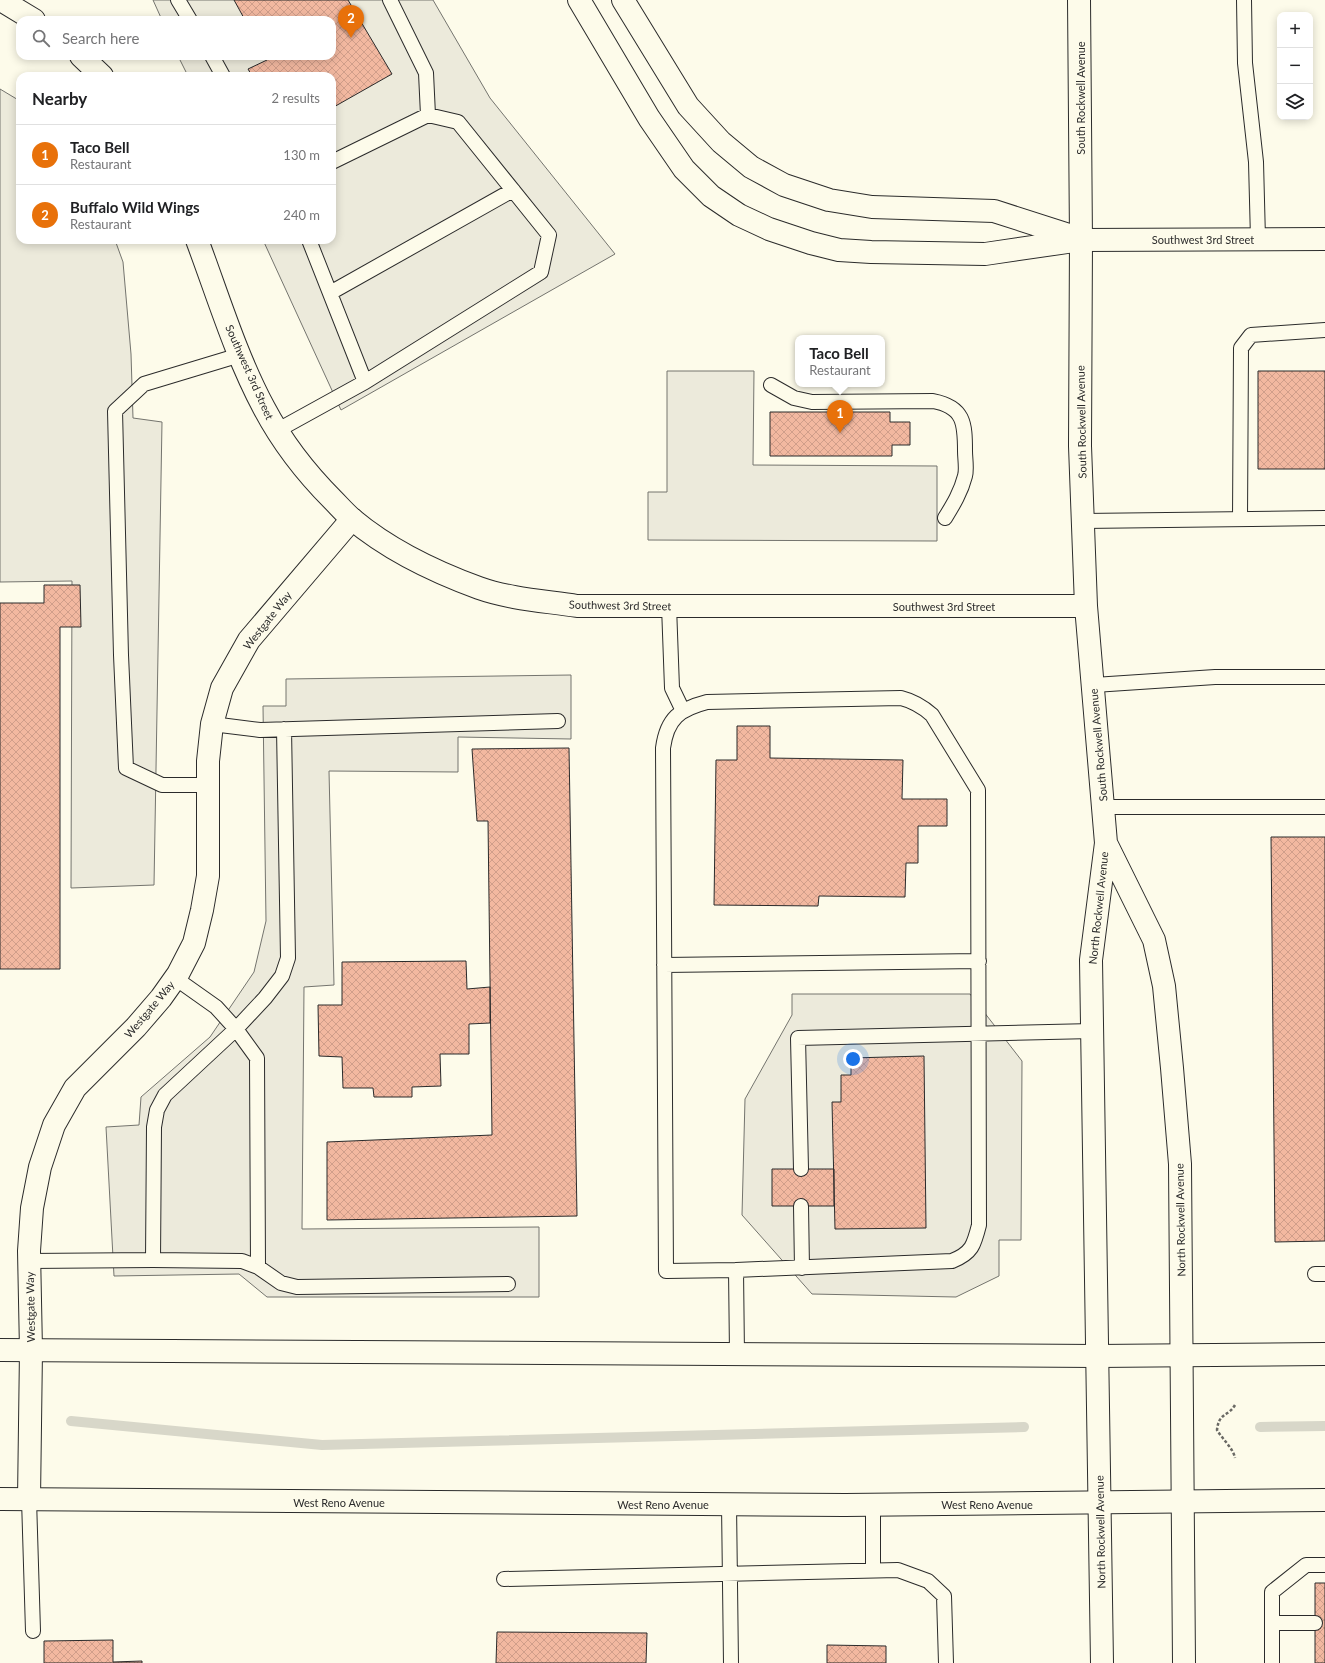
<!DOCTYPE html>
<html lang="en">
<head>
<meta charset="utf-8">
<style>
	:root { --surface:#fff; --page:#f6f6f6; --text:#202124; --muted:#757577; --line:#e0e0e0; --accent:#d93025 }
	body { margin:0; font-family:Lato,sans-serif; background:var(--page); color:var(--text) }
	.controls { position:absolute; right:12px; top:12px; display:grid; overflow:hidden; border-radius:8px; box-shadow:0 2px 10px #0003 }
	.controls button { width:36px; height:36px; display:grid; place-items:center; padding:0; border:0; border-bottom:1px solid var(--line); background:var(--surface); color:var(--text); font:20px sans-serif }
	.you { position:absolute; left:853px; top:1059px; width:14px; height:14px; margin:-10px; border:3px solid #fff; border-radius:50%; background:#1a73e8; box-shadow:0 0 0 6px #1a73e833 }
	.badge { display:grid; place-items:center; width:26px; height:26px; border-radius:50%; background:var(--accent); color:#fff; font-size:13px; font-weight:700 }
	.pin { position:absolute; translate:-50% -33px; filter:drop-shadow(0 1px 2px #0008) }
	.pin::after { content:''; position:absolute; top:21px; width:14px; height:12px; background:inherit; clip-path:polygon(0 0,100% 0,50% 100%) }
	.popup { position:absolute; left:795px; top:335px; width:90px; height:52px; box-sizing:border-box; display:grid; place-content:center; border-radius:8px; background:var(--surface); filter:drop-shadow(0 1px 3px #0005); font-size:13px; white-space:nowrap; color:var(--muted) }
	.popup b { font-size:15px; color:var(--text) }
	.popup::after { content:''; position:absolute; left:50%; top:100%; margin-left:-8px; border:8px solid transparent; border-top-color:var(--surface) }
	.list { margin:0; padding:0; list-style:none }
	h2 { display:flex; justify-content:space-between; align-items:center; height:52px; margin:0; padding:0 16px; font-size:17px }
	h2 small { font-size:13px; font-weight:400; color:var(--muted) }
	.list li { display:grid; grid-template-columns:26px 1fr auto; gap:12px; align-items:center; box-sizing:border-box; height:60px; padding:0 16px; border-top:1px solid var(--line) }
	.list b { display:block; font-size:15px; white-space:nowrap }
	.list p { margin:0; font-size:13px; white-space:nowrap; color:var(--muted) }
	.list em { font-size:13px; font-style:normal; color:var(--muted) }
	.icon { flex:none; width:22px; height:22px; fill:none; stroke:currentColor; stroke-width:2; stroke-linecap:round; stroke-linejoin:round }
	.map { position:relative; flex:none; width:1325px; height:1663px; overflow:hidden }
	.search { position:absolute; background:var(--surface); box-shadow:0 2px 10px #0003; left:16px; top:16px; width:320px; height:44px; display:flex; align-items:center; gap:10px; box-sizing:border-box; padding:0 14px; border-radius:12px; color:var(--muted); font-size:15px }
	.panel { position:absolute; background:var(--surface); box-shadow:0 2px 10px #0003; left:16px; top:72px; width:320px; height:172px; border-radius:12px }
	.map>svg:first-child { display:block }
</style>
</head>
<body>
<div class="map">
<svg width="1325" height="1663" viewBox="0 0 1325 1663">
	<defs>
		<pattern id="building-cross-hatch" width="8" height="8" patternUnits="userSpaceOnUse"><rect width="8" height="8" fill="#f2b8a0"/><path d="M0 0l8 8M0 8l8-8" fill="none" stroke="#d09e8a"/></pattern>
	</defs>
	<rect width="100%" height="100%" fill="#fdfbea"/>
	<path fill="#eceadb" stroke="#74746e" d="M153,0H433L490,98L615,254L341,410L263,240H332V76H188L178,56H332V20H162Z
		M0,89L20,101V240H115L123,262L131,354L133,418L162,422L154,885L71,888L72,581L0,582Z
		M667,371H754L753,465L937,466V541L648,540V492H667Z
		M571,675V739L458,737V772L329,771L334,985L304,987L302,1229L539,1227V1297H267L239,1274L114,1276L106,1127L139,1125L141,1097L210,1037L254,972L266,921L263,706H286V679Z
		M792,994H970L1022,1061L1021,1240H999V1276L956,1297L812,1294L742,1215L745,1099L792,1015Z"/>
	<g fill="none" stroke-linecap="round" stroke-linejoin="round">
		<path stroke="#d8d7c9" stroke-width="10" d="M71,1421L322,1445L1024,1427
			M1260,1427L1325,1426"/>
	</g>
	<path fill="url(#building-cross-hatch)" stroke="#2b2b2b" d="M234,0H348L392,74L332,108V76H252L248,69L267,60L265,56H332V20H245Z
		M1258,371H1325V469H1258Z
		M770,412H890V422H910V445H892V456H770Z
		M44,585H80L81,627H60V969H0V603H44Z
		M737,726H770V758L903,760L902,799H947V826H918V863H906L905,897L819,896L818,906L714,905L716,760H737Z
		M569,748L577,1216L327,1220V1142L492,1135L488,821H477L472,749Z
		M1271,837H1325V1241L1275,1242Z
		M466,961L467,989L490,987V1023L469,1024V1054H440L441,1086L412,1087V1097H374L373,1088H343L342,1057L319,1056L318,1005H342V962Z
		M924,1056L926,1228L835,1229L832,1102H841V1075H851V1058Z
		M772,1169H834V1206H772Z
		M1315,1583H1325V1663H1315Z
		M497,1632L647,1633L646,1663H496Z
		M113,1640V1662L142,1661V1663H44V1641Z
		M827,1645L886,1646V1663H827Z"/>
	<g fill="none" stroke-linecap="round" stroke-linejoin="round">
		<defs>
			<path id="service" d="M178,0L190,20
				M390,0L426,73L428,115
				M1244,0L1245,63L1256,162L1258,239
				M212,56L223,76
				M309,240L365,382
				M330,293L513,190
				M771,385L794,398L812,402L933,401C964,407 965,423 965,451C965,459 967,469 965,476C961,492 953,505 945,518
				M278,430L365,382L541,272L549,235L458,122L428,115L332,162
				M1240,519L1241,348L1251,335L1325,330
				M1083,521L1325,518
				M669,606L672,688L683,711
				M1094,685L1215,677H1325
				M212,724L260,730L558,721
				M208,785H162L126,768L121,655L115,411L144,384L240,355
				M1103,807H1325
				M664,965L979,961
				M175,978L216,1007L236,1029L257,1058L258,1267
				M801,1169L798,1038L1093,1031
				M801,1206L802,1268
				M153,1260L154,1127L157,1110L165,1095L236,1029L265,998L282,976L288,958L284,729
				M29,1261L153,1260L242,1261L258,1267L281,1283L297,1287L508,1284
				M736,1270L952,1261C972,1253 974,1245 979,1225L978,790L932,715C922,706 913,701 901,698L707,702C680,709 667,718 663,748L666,1271L736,1270L737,1354
				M1315,1274H1325
				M29,1499L33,1631
				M729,1504L731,1663
				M873,1505V1570
				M504,1579L898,1570L928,1581L944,1596L946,1663
				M1272,1623H1315
				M1272,1663V1592L1306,1565H1325"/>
			<path id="minor" d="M1081,240L1325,239
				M29,1499L31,1350L29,1251L32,1208L40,1167L54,1125L75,1088L136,1027L161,998L178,974L194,943L202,910L208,876V761L212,724L222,688L249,640L352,519"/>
			<path id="tertiary" d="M1079,0L1081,240"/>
			<path id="secondary" d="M1,0L34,20
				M81,56L102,76
				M197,240C218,296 236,356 264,408C282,442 306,473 333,500C339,506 345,513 352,519C389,550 435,572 479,588C510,599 545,601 577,606H1086
				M1081,240L1080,446L1086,606L1106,843L1091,960L1102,1663
				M1106,843L1154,940L1164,986L1172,1068L1180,1164L1184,1663"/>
			<path id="primary" d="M0,1350L1097,1356L1325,1354
				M0,1499L845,1505L1325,1500"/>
			<path id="motorway" d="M579,0L649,118L684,169L711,196L739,215L769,229L811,243L839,250L871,252L985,254L1081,240
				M623,0L688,106L721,142L751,167L784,185L829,200L872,207L994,211L1078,238"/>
		</defs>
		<use href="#service" stroke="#2b2b2b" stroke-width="16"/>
		<use href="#minor" stroke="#2b2b2b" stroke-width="24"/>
		<use href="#tertiary" stroke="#2b2b2b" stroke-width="24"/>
		<use href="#secondary" stroke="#2b2b2b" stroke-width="24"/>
		<use href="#primary" stroke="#2b2b2b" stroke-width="24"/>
		<use href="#motorway" stroke="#2b2b2b" stroke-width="24"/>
		<path stroke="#6a6964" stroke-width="2.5" stroke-dasharray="3 2" stroke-linecap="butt" d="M1235,1405C1228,1417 1219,1412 1217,1430C1223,1440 1233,1448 1235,1458"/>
		<use href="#service" stroke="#fdfbea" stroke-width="14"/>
		<use href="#minor" stroke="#fdfbea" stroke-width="22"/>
		<use href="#tertiary" stroke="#fdfbea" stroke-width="22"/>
		<use href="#secondary" stroke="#fdfbea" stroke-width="22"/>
		<use href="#primary" stroke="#fdfbea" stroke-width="22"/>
		<use href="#motorway" stroke="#fdfbea" stroke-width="22"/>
	</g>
	<g text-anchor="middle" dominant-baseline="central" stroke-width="3" stroke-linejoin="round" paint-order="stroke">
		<g font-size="11" fill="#2b2b2b" stroke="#fdfbea">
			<text transform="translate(1080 98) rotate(-90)">South Rockwell Avenue</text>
			<text x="1203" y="239">Southwest 3rd Street</text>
			<text transform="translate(250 372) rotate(66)">Southwest 3rd Street</text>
			<text transform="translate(1081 422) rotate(-91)">South Rockwell Avenue</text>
			<text transform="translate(620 605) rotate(1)">Southwest 3rd Street</text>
			<text x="944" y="606">Southwest 3rd Street</text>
			<text transform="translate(267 620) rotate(-52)">Westgate Way</text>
			<text transform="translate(1098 745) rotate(-95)">South Rockwell Avenue</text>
			<text transform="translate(1098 908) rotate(-84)">North Rockwell Avenue</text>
			<text transform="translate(149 1009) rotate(-50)">Westgate Way</text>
			<text transform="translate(1180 1220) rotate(-91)">North Rockwell Avenue</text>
			<text transform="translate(30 1307) rotate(-91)">Westgate Way</text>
			<text x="339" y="1502">West Reno Avenue</text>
			<text x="663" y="1504">West Reno Avenue</text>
			<text x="987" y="1504">West Reno Avenue</text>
			<text transform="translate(1100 1532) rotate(-91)">North Rockwell Avenue</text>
		</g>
	</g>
</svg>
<div class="controls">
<button>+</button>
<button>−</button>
<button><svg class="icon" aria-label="layers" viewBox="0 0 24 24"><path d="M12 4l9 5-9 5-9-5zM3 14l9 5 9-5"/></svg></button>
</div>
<div class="you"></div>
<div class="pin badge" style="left:840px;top:433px;background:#e8710a">1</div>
<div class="popup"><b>Taco Bell</b>Restaurant</div>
<div class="pin badge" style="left:351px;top:38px;background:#e8710a">2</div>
<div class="search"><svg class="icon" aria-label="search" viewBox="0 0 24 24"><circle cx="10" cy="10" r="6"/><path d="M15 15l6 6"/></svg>Search here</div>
<section class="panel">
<h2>Nearby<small>2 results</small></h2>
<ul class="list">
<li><span class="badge" style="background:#e8710a">1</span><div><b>Taco Bell</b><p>Restaurant</p></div><em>130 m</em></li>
<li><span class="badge" style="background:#e8710a">2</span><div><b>Buffalo Wild Wings</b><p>Restaurant</p></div><em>240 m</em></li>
</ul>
</section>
</div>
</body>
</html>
